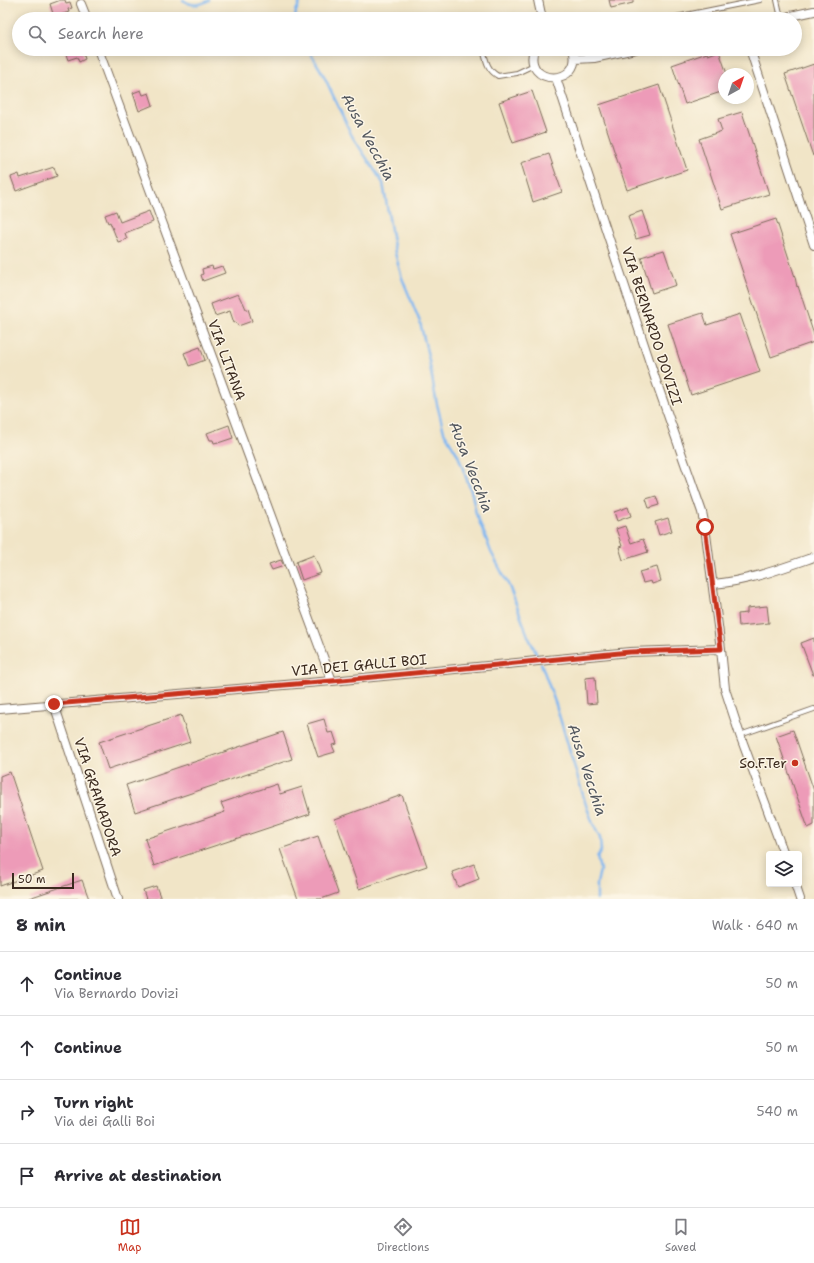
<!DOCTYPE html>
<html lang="en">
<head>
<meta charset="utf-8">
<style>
	:root { --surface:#fff; --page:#f7f7f7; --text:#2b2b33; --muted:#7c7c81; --line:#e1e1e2; --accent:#c8321e }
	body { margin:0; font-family:"Shantell Sans",sans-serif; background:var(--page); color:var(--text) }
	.controls { position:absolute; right:12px; bottom:12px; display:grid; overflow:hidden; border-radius:4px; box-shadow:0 2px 10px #0003 }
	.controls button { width:36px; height:36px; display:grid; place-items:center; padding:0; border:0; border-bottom:1px solid var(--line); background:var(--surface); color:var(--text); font:20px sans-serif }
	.compass { position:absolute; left:718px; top:68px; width:36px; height:36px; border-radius:50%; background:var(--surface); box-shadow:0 2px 10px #0003; rotate:40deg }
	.scale { position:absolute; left:12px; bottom:10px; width:62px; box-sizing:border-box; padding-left:4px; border:2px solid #3b2a1e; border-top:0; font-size:11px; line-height:14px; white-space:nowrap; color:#3b2a1e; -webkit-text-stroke:3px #fcf5e5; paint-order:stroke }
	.stop { position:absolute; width:12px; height:12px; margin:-9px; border:3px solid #c8321e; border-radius:50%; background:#fff }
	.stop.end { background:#c8321e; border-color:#fff; box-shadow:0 1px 4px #0008 }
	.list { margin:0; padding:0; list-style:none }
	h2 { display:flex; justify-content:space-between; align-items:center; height:52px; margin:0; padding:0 16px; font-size:17px }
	h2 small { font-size:13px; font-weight:400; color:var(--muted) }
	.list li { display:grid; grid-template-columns:26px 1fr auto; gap:12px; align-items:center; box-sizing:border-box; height:64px; padding:0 16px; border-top:1px solid var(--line) }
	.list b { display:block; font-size:15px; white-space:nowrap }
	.list p { margin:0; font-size:13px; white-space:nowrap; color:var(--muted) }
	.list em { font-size:13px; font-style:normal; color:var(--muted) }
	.icon { flex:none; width:22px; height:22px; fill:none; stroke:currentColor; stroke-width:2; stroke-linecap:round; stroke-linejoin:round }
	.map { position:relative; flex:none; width:814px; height:899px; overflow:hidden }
	.search { position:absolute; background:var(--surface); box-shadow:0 2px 10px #0003; left:12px; right:12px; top:12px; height:44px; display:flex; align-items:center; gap:10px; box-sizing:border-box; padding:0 14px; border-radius:22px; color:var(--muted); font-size:15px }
	.sheet { height:308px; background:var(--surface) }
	nav { display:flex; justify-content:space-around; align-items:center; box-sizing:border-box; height:56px; border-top:1px solid var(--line); background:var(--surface); font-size:11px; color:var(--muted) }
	nav a { display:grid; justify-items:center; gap:2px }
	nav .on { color:var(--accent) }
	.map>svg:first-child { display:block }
</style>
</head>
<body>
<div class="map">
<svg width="814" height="899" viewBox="0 0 814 899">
	<rect width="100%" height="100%" fill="#fcf5e5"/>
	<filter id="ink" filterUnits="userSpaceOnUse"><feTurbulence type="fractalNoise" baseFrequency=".025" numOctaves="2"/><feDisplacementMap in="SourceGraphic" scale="8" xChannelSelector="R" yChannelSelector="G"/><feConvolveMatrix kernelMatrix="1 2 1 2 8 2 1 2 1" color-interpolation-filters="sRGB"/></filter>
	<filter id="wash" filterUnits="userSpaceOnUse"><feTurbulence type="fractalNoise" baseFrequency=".012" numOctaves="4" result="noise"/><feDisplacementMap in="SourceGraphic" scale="16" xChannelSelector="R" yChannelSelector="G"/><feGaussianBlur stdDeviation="0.9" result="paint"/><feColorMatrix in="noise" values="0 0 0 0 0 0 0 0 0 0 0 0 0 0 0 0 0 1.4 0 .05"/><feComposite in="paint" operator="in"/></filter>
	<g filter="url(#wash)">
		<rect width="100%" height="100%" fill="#f1e5c7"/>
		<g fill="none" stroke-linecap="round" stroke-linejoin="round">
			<path stroke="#81b8f1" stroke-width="2.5" d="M183,0C191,6 200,6 209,0
				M295,19L296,11L301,0
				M308,49L323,74L352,136L383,183L395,253L402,278L420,322L429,360L436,400L444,432L458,455L472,494L476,514L484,533L491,552L509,586L516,604L528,636L539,659
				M541,663L556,705L586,805L593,824L600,838L601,851L597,857L600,870L597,884V899"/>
		</g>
		<g id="blocks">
			<path fill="#ed9bb8" d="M61,0H65L66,3L70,2L72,8L68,9L69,12L54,17L50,4Z
				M609,0H633V3L611,8Z
				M64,49H82L85,59L79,62L77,57L68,60Z
				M719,51L727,74H724V91L685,104L672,65L707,53L708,55Z
				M814,64V156H813L785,74Z
				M659,85L687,170L627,190L599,105Z
				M141,90L143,95L149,93L153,105L139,111L133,93Z
				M532,91L546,132L513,143L499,102Z
				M742,112L769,194L722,209L699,139L722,131L718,119Z
				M549,154L562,192L533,202L521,163Z
				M54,167L57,176L16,191L11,177L19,174L20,178Z
				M116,211L120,222L149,211L153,222L125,233L127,239L118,242L110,222L108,223L105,215Z
				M642,211L650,235L636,239L628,216Z
				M776,219L795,277L797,287L798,286L814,335V342L771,357L730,234Z
				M664,250L676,285L652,293L641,257Z
				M212,266L213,269L222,266L225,273L203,281L201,275L203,274L202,269Z
				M238,294L242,302H243L246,309H248L252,321L238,326L236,322L234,323L230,311L215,316L211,304Z
				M703,313L707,325L740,314L760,372L691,395L668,324Z
				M200,347L205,360L189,366L184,353Z
				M229,425L233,438L218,443V442L214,443L213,440H210L207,433Z
				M656,496L659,505L649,508L646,499Z
				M628,507L631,516L617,521L614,512Z
				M668,518L672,531L659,535L655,522Z
				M625,526L631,543L643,539L648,552L623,560L619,547L622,546L616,529Z
				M314,555L321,573L302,580L296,562Z
				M281,560L284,566L272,570L269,564Z
				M657,567L661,581L652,584L651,581L643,583L639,572Z
				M767,606L769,623L739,626L738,614L747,613V608Z
				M814,638V675H813L801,643Z
				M595,677L597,703L587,704L585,678Z
				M181,715L190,742L108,769L99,742Z
				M324,719L328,733L333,732L337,744L332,745L335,752L318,757L307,724Z
				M793,730L814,791V825L808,828L776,736Z
				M283,732L292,759L135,812L126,785Z
				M10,772L43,871L0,886V776Z
				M277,784L280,794L302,787L310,814L154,866L145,839L225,812L221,803Z
				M402,795L427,866L359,889L335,819Z
				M318,836L338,893L321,899H298L280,849Z
				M474,864L479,879L458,887L452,872Z
				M82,880L89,899H29V898Z
				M156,886L161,899H146L143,890Z"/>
		</g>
	</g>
	<g filter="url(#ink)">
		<use href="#blocks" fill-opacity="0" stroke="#7b6b59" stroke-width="1"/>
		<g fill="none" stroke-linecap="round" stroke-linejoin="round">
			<defs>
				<path id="service" d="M777,0L781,18
					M666,19L760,0
					M483,49C486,60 487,70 498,76L517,73L534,65
					M740,735L814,709"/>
				<path id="minor" d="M538,0L542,19
					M81,4L87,19
					M777,19L814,11
					M98,49L332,681
					M534,49C522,87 585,87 573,49
					M750,49L814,245
					M575,59L594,58L635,49
					M556,78L656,381L702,512L705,527L721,649L725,689L740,735L784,854
					M713,584C748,581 780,569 814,557
					M54,704L118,899
					M0,709L332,681L630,652L721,649
					M795,884L800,899"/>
			</defs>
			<use href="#service" stroke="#7b6b59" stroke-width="6"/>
			<use href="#minor" stroke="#7b6b59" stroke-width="10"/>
			<use href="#service" stroke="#fff" stroke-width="4"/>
			<use href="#minor" stroke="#fff" stroke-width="8"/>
		</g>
	</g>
	<g fill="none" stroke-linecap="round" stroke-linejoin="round" filter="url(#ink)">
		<path stroke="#c8321e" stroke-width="5" d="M54,704L332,681L630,652L721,649L705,527"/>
	</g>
	<circle fill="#c8321e" stroke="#fcf5e5" stroke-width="1.5" cx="795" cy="763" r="4"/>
	<g text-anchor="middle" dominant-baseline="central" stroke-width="3" stroke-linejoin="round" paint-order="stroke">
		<g font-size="14" fill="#3b2a1e" stroke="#fcf5e5">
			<text transform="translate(652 326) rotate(72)">VIA BERNARDO DOVIZI</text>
			<text transform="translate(227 360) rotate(70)">VIA LITANA</text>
			<text transform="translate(359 665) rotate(-5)">VIA DEI GALLI BOI</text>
			<text transform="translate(98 797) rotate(72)">VIA GRAMADORA</text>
		</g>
		<g font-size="14" fill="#3b2a1e" stroke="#fcf5e5" text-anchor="end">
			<text x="787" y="763">So.F.Ter</text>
		</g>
		<g font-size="15" font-style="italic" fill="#50555d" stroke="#fcf5e5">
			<text transform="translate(368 137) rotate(62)">Ausa Vecchia</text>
			<text transform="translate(471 467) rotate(69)">Ausa Vecchia</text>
			<text transform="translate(587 770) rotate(72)">Ausa Vecchia</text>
		</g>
	</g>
</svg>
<div class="controls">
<button><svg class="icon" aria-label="layers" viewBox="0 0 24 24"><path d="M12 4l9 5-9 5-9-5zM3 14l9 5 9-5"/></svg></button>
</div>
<svg class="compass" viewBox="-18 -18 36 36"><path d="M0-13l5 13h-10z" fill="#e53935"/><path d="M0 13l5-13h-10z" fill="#7c7c81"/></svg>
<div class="scale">50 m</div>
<div class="stop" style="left:705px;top:527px"></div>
<div class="stop end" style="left:54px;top:704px"></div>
<div class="search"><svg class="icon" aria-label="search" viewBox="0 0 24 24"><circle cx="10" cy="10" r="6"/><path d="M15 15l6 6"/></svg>Search here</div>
</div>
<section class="sheet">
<h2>8 min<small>Walk · 640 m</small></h2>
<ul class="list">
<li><svg class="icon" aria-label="ahead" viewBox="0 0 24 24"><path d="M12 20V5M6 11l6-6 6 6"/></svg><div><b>Continue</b><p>Via Bernardo Dovizi</p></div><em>50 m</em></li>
<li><svg class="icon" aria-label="ahead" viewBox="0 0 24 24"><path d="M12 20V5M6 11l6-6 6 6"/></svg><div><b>Continue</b></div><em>50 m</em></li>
<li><svg class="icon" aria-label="right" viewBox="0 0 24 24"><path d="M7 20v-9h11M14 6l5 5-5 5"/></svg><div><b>Turn right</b><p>Via dei Galli Boi</p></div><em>540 m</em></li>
<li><svg class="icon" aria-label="arrive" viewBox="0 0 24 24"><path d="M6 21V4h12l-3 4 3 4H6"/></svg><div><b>Arrive at destination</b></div></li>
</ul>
</section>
<nav>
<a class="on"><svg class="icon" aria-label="map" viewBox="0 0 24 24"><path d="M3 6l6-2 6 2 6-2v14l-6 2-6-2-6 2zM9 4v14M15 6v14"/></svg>Map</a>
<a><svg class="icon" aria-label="directions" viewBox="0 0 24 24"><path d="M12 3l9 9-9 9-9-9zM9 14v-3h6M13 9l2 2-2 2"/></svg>Directions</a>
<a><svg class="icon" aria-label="saved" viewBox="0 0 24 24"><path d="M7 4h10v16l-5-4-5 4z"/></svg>Saved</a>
</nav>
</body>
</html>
